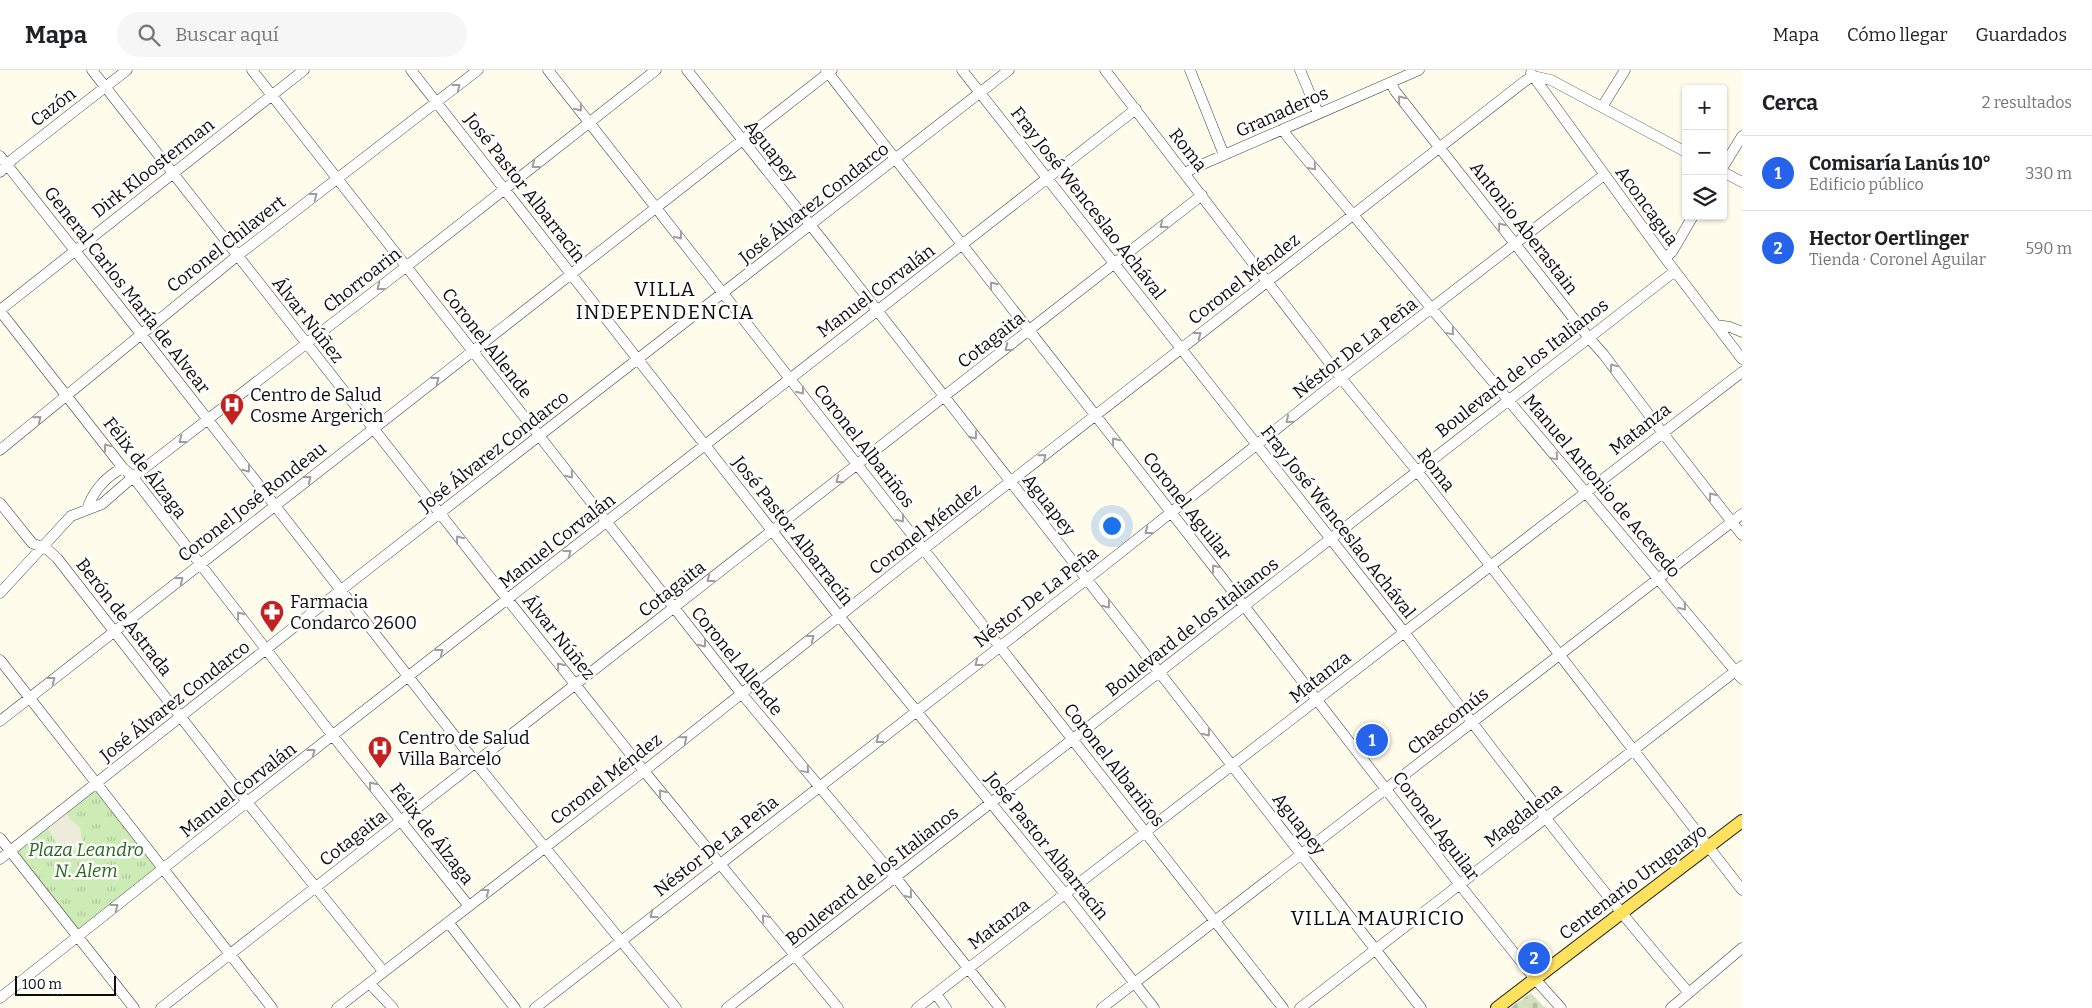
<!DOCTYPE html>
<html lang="es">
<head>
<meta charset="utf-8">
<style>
	:root { --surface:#fff; --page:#f6f6f6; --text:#202124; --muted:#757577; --line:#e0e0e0; --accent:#2563eb }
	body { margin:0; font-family:Bitter,serif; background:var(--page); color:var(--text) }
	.controls { position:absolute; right:15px; top:15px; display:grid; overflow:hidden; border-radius:5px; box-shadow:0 1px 4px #0004 }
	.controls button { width:45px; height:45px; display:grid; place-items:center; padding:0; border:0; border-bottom:1px solid var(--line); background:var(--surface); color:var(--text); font:25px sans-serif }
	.scale { position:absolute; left:15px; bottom:12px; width:101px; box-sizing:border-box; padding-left:5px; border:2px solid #0c0c0c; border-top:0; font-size:14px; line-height:18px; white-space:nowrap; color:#0c0c0c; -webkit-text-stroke:4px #fff; paint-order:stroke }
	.you { position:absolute; left:1111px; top:455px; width:18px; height:18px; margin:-12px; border:4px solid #fff; border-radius:50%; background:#1a73e8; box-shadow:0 0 0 8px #1a73e833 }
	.badge { display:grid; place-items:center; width:32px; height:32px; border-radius:50%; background:var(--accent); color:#fff; font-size:16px; font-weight:700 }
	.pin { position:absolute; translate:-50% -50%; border:2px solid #fff; box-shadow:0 1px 5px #0006 }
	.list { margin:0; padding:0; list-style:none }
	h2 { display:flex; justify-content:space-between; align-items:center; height:65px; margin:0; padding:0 20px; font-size:21px }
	h2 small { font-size:16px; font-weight:400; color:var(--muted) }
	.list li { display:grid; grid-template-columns:32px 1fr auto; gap:15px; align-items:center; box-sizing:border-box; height:75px; padding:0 20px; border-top:1px solid var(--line) }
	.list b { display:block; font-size:19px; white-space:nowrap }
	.list p { margin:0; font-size:16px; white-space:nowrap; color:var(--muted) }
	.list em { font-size:16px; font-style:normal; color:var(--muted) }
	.icon { flex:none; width:28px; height:28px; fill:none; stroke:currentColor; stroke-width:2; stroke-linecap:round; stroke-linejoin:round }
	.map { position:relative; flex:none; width:1742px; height:938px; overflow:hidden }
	header { display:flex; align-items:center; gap:30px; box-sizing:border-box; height:70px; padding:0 25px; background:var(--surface); border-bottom:1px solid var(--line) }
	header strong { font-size:24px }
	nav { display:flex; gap:28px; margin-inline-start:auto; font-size:18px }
	.search { width:350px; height:45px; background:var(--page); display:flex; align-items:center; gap:12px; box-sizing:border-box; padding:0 18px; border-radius:28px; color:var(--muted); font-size:19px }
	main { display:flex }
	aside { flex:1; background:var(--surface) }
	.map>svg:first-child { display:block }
</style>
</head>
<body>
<header>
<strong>Mapa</strong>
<div class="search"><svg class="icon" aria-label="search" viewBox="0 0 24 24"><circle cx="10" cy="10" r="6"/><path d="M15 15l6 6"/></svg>Buscar aquí</div>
<nav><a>Mapa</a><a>Cómo llegar</a><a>Guardados</a></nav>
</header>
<main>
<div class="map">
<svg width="1742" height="938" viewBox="0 0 1742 938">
	<defs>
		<pattern id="cemetery-stones" width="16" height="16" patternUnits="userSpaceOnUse" patternTransform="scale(1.25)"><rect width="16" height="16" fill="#d3e1bd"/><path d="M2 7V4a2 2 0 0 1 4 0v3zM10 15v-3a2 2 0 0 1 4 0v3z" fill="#b4c0a1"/></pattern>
		<pattern id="park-tufts" width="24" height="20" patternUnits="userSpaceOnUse" patternTransform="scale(1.25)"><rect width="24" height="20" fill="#cdebb4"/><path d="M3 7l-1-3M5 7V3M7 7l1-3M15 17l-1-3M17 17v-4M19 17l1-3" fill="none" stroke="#afc89a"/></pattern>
	</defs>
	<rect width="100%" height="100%" fill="#fffcec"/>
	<path fill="url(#cemetery-stones)" d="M1531,923L1545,938H1510Z"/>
	<path fill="url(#park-tufts)" d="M96,715L163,799L77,867L10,781Z"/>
	<path fill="#efebdb" d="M66,742L70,750L80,757L83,775L75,780L67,776L57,774L47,757Z"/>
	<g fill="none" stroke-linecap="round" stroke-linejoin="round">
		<defs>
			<path id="minor" d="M92,0L508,530L644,701L838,938
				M252,0L741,623L896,808L1000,938
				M411,0L839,546L1065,824L1154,938
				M548,0L1283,938
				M687,0L827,176L1421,938
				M826,0L1245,537L1460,815L1535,909L1561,938
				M962,0L1404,562C1496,685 1589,807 1689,923
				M1105,0L1341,308L1417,401L1742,820
				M1190,0L1224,85
				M1300,0L1318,43
				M1531,3L1665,188L1742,289
				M1391,13L1395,21L1589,268L1604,285L1662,362L1742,465
				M1602,37L1625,0
				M1283,59L1287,66L1742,609
				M0,86L141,264L475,692L676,938
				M1723,97L1742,66
				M0,102L13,89L127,0
				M1723,102L1742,112
				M1185,103L1194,98L1419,0
				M1665,188L1672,182L1693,146
				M0,240L304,0
				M0,241L123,398L133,407L333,666L468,835
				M1716,255L1730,257L1742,262
				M0,380L237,186L478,0
				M0,433L32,473L48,480L57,488L247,732L383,901
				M87,440C92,422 106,406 123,398
				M0,523L71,446L102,434L133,407L407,196L656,0
				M0,590L272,938
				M0,651L832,0
				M0,768L134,938
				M0,789L341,520L1009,0
				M448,852L515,938
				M369,913L393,938
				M936,924L946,938
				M0,928L247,732L1136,39
				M161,938L1202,125
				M337,938L644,701L925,478L1525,11L1533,6L1551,10L1686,82
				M535,938L1087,509L1341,308L1604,105
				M727,938L1675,201
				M917,938L1742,302
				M1102,938L1742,444
				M1300,938L1742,596
				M1671,938L1742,878"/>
			<path id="major" d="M1497,938L1742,751"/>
		</defs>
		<use href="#minor" stroke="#3f3f3f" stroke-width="11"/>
		<use href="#major" stroke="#1d1d1d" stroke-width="14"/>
		<use href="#minor" stroke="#fff" stroke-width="10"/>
		<use href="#major" stroke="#fee15d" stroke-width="12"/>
	</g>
	<defs><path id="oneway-chevron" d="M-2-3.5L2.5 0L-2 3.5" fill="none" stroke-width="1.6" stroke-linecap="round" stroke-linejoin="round" transform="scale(1.25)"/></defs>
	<g stroke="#9e9e9e">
		<use href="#oneway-chevron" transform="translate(457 17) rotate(-38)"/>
		<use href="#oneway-chevron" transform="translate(1401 29) rotate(-129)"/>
		<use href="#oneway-chevron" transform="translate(579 38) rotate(51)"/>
		<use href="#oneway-chevron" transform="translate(535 95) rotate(142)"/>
		<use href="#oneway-chevron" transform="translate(1313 97) rotate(49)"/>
		<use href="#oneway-chevron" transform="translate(314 126) rotate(-38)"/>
		<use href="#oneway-chevron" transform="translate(1163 155) rotate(142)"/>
		<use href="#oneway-chevron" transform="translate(1501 156) rotate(-128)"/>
		<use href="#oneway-chevron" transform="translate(679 166) rotate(52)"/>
		<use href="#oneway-chevron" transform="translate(993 215) rotate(-128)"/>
		<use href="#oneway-chevron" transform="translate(380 217) rotate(142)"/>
		<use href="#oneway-chevron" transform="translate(1451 262) rotate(50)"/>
		<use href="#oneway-chevron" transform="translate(1198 265) rotate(-37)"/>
		<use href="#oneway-chevron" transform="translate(1008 278) rotate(142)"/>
		<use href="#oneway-chevron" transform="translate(1613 297) rotate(-127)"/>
		<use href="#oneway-chevron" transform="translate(436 310) rotate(-38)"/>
		<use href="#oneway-chevron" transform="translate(801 321) rotate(52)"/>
		<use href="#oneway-chevron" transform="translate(38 349) rotate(-39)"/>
		<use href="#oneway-chevron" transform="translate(1289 350) rotate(141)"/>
		<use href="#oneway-chevron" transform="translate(974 366) rotate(52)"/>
		<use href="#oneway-chevron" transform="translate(182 370) rotate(143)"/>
		<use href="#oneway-chevron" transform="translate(1115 371) rotate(-128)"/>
		<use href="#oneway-chevron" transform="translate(107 377) rotate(-127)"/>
		<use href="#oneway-chevron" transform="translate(1043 387) rotate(-39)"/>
		<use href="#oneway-chevron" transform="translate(1555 387) rotate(50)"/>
		<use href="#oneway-chevron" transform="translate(247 399) rotate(52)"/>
		<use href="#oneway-chevron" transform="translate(570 405) rotate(52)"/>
		<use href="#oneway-chevron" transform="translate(308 409) rotate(-38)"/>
		<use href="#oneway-chevron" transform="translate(839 410) rotate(143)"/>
		<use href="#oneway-chevron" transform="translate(1712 426) rotate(-128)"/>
		<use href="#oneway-chevron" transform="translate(901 449) rotate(52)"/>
		<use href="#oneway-chevron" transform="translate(1148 461) rotate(142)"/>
		<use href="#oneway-chevron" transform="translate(459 469) rotate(-128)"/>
		<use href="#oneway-chevron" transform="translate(568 483) rotate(-38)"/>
		<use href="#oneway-chevron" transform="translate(1215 498) rotate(-128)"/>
		<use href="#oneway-chevron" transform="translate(710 509) rotate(142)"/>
		<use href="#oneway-chevron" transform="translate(180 510) rotate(-38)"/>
		<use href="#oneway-chevron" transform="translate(1107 535) rotate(52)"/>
		<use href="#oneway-chevron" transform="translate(1683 537) rotate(51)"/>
		<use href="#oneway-chevron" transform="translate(240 545) rotate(-128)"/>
		<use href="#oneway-chevron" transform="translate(811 568) rotate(-38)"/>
		<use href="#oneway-chevron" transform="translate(703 574) rotate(52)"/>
		<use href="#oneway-chevron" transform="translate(440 582) rotate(-38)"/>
		<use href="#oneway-chevron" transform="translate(978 593) rotate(142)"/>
		<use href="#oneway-chevron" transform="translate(560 596) rotate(-129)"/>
		<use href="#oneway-chevron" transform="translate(52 610) rotate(-38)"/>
		<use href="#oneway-chevron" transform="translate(1207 663) rotate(52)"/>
		<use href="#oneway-chevron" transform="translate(684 669) rotate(-39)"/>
		<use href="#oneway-chevron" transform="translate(879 670) rotate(142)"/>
		<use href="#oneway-chevron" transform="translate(312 682) rotate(-37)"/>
		<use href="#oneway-chevron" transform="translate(806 700) rotate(50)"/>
		<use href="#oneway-chevron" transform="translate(372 715) rotate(-129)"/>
		<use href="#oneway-chevron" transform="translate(662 723) rotate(-129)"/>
		<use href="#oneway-chevron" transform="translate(486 822) rotate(-37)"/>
		<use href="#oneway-chevron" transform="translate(909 825) rotate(51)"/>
		<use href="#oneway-chevron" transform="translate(115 837) rotate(-37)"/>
		<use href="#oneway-chevron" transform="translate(653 845) rotate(142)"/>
		<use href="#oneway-chevron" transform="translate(765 848) rotate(-130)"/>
	</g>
	<defs>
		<symbol id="hospital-pin" viewBox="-11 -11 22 30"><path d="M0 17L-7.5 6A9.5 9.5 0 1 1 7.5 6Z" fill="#c2221f" stroke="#fff"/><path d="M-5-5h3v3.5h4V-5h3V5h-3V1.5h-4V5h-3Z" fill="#fff"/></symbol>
		<symbol id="pharmacy-pin" viewBox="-11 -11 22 30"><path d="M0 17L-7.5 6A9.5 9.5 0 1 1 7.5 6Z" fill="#c2221f" stroke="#fff"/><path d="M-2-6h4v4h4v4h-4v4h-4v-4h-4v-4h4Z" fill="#fff"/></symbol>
	</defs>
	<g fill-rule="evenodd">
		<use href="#hospital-pin" x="218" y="321" width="28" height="38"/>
		<use href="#pharmacy-pin" x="258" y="528" width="28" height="38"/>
		<use href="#hospital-pin" x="366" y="664" width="28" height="38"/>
	</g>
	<g text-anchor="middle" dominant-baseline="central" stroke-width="5" stroke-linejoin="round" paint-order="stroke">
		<g font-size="18" fill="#0c0c0c" stroke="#fff">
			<text transform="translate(53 37) rotate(-38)">Cazón</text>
			<text transform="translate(1282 42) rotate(-24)">Granaderos</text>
			<text transform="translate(1188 80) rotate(52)">Roma</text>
			<text transform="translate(771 81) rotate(52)">Aguapey</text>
			<text transform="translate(153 98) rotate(-38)">Dirk Kloosterman</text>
			<text transform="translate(525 118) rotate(52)">José Pastor Albarracín</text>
			<text transform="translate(814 133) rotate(-38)">José Álvarez Condarco</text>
			<text transform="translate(1088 133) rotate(52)">Fray José Wenceslao Achával</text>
			<text transform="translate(1647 136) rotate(54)">Aconcagua</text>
			<text transform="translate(1524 158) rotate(52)">Antonio Aberastain</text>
			<text transform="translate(226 174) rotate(-38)">Coronel Chilavert</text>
			<text transform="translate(1244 209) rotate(-38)">Coronel Méndez</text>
			<text transform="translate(362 210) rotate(-38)">Chorroarin</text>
			<text transform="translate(127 220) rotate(52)">General Carlos María de Alvear</text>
			<text transform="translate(876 221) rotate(-37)">Manuel Corvalán</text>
			<text transform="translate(308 250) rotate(52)">Álvar Núñez</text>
			<text transform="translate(991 270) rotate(-38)">Cotagaita</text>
			<text transform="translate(487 273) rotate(52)">Coronel Allende</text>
			<text transform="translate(1355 278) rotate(-38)">Néstor De La Peña</text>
			<text transform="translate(1522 298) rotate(-38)">Boulevard de los Italianos</text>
			<text transform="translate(1640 359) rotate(-38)">Matanza</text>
			<text transform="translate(864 376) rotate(52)">Coronel Albariños</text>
			<text transform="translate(494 381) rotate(-38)">José Álvarez Condarco</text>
			<text transform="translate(145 398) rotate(52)">Félix de Álzaga</text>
			<text transform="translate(1436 400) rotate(52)">Roma</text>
			<text transform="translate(1602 416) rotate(50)">Manuel Antonio de Acevedo</text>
			<text transform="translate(252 432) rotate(-38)">Coronel José Rondeau</text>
			<text transform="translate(1049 435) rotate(52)">Aguapey</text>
			<text transform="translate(1187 436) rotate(52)">Coronel Aguilar</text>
			<text transform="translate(1338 452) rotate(52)">Fray José Wenceslao Achával</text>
			<text transform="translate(925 459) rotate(-38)">Coronel Méndez</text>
			<text transform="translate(793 461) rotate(52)">José Pastor Albarracín</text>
			<text transform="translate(557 471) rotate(-38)">Manuel Corvalán</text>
			<text transform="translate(672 519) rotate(-38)">Cotagaita</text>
			<text transform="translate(1036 527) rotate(-38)">Néstor De La Peña</text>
			<text transform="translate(124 547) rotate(52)">Berón de Astrada</text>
			<text transform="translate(1192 557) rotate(-38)">Boulevard de los Italianos</text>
			<text transform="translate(559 567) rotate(51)">Álvar Núñez</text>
			<text transform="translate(737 591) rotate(51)">Coronel Allende</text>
			<text transform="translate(1320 607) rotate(-38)">Matanza</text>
			<text transform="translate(175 631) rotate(-38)">José Álvarez Condarco</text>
			<text transform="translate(1448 651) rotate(-38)">Chascomús</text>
			<text transform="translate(1114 695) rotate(52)">Coronel Albariños</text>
			<text transform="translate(606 709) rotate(-38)">Coronel Méndez</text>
			<text transform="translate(238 720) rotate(-38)">Manuel Corvalán</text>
			<text transform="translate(1523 745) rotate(-38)">Magdalena</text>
			<text transform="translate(1299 754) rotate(52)">Aguapey</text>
			<text transform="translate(1436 756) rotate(53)">Coronel Aguilar</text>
			<text transform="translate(432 764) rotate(52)">Félix de Álzaga</text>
			<text transform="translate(353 768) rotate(-38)">Cotagaita</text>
			<text transform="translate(716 776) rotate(-38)">Néstor De La Peña</text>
			<text transform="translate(1047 776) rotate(51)">José Pastor Albarracín</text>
			<text transform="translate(872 806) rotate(-38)">Boulevard de los Italianos</text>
			<text transform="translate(1633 812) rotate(-37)">Centenario Uruguayo</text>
			<text transform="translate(999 854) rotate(-37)">Matanza</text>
		</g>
		<g font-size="18" fill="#0c0c0c" stroke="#fff" text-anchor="start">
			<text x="250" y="325">Centro de Salud<tspan x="250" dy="21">Cosme Argerich</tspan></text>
			<text x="290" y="532">Farmacia<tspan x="290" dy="21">Condarco 2600</tspan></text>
			<text x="398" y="668">Centro de Salud<tspan x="398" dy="21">Villa Barcelo</tspan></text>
		</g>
		<g font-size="18" font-style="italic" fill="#25661a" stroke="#fff">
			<text x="86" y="780">Plaza Leandro<tspan x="86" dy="21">N. Alem</tspan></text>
		</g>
		<g font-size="20" letter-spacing="1" fill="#0c0c0c" stroke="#fff">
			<text x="665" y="219">VILLA<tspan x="665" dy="23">INDEPENDENCIA</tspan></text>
			<text x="1378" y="848">VILLA MAURICIO</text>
		</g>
	</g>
</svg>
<div class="controls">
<button>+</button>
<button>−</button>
<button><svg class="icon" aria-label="layers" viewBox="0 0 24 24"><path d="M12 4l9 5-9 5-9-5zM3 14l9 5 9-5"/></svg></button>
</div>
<div class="scale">100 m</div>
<div class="you"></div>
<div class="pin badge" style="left:1372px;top:670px">1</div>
<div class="pin badge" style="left:1534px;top:888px">2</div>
</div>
<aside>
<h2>Cerca<small>2 resultados</small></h2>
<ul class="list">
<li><span class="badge">1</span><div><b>Comisaría Lanús 10°</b><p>Edificio público</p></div><em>330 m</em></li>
<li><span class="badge">2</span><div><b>Hector Oertlinger</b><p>Tienda · Coronel Aguilar</p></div><em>590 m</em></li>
</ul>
</aside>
</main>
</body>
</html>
